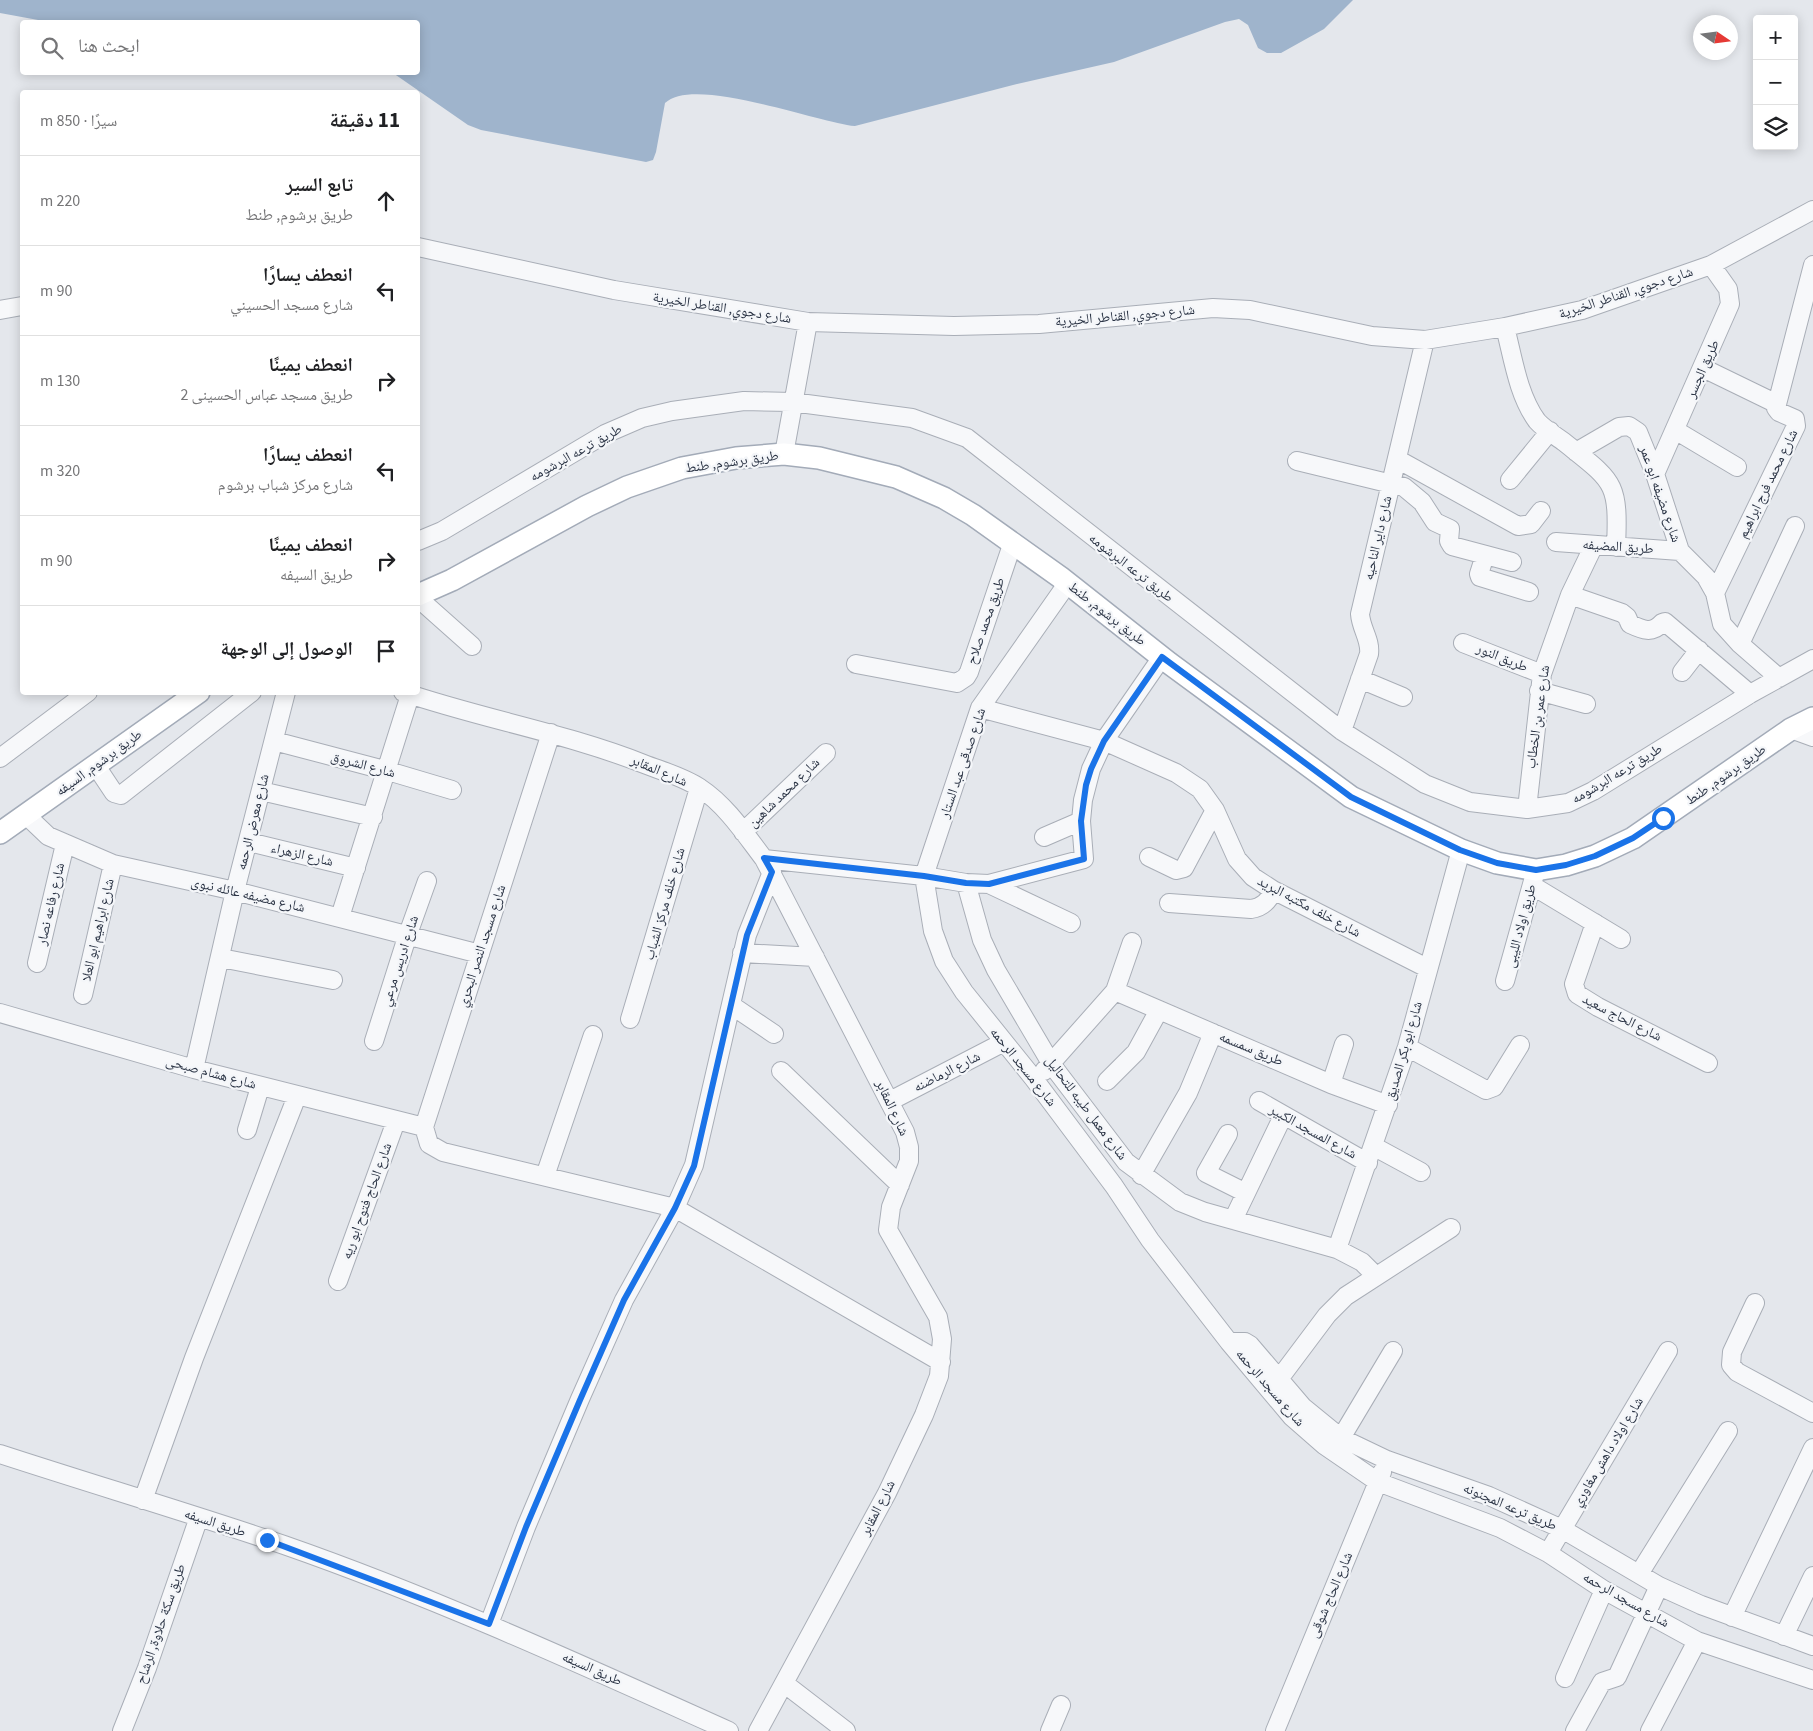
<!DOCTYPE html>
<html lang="ar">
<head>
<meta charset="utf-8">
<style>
	:root { --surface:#fff; --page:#f6f6f6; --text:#202124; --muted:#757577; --line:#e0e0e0 }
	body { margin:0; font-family:"Source Sans 3","Noto Naskh Arabic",sans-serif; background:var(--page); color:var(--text); direction:rtl }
	.controls { position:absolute; right:15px; top:15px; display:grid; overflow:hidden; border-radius:5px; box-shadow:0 2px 12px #0003 }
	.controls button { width:45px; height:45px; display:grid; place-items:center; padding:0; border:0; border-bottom:1px solid var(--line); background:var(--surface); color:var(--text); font:25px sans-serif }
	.compass { position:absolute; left:1693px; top:15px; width:45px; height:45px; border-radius:50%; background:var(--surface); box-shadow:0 2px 12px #0003; rotate:103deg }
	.stop { position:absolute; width:15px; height:15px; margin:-11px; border:4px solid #1a73e8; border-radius:50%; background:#fff }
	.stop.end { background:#1a73e8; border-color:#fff; box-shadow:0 1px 5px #0008 }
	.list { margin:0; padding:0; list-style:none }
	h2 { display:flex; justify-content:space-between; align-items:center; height:65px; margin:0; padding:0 20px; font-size:21px }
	h2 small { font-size:16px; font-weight:400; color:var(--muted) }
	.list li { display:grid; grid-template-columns:32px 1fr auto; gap:15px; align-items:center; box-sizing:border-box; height:90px; padding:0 20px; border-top:1px solid var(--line) }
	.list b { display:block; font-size:19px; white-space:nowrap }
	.list p { margin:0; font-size:16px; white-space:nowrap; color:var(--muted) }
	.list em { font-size:16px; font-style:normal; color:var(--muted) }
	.icon { flex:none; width:28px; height:28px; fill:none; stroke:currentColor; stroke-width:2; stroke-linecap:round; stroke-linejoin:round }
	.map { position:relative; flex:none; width:1813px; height:1731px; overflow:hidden; direction:ltr }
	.search { position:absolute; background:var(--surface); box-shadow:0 2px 12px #0003; left:20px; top:20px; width:400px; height:55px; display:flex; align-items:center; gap:12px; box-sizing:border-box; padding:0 18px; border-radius:5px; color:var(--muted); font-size:19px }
	.panel { position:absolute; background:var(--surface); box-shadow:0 2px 12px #0003; left:20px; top:90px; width:400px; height:605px; border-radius:5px; direction:rtl }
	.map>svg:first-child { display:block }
</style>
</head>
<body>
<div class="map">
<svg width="1813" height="1731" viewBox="0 0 1813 1731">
	<rect width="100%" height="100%" fill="#e4e7ec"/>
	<path fill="#9fb4cc" d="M0,0H1353L1324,29L1281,53H1267L1258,48L1248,25L1239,19L1225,22L1114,62L1013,85L855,126C815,122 694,75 665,103L656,152L653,160L646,162L481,130L468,125L393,73L418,72V22H49L0,13Z"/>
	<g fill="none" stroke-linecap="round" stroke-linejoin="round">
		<defs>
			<path id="minor" d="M418,247L614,290L808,322L954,326L1039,324L1213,308L1250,310L1372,336L1425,340L1505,327L1582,310L1711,265L1813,210
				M0,310L22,306
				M1505,327C1513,358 1518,395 1537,421C1544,429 1556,436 1564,442C1614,482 1619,481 1616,547
				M1703,368L1777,404
				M1675,430L1737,467
				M1576,452L1619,427L1629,426L1638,432L1655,474L1680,551L1706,577L1715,593L1722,624L1740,644L1779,678
				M784,454L808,322
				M1397,459L1518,526L1531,524L1541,511
				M1297,461L1404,487L1422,502L1435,522L1450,529L1449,541L1452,546L1512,562
				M1655,474L1730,304L1728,289L1711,265
				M1510,480L1550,431
				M418,541L442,531L605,434L642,418L672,411L744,401L792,402L912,418L967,438L1342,731L1425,784L1470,802L1527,809L1568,803L1593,791L1750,694L1813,659
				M1556,542L1680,551
				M1485,555L1479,574L1480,577L1529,592
				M1067,584L980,708L924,876L933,931L944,961L964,992L1034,1079L1114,1186L1150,1240L1229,1342L1292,1417L1324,1445L1378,1482L1500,1528L1548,1553L1604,1590L1697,1641L1813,1680
				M1715,593L1796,426L1795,419L1779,412L1776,408L1813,265
				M1570,595L1622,613L1627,617L1630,624C1643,630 1652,634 1662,623L1665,622L1750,694
				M418,598L472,646
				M1463,643L1542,674
				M1740,644L1795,526
				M856,664L957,683L966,677L969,672L1013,542
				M1682,672L1699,650
				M1360,679L1403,697
				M1539,691L1586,704
				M403,692C482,719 566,733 644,764C662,771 684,777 700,788C726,805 745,834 764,859L905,1132L909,1147V1161L891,1207L888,1230L938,1317L942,1339L939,1376L924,1415L887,1493L758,1731
				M980,708L1104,741L1176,773L1200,789L1215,810L1237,859L1253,877L1273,890L1427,968
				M1791,729L1813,737
				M1342,731L1369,654C1371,640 1361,629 1360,614L1425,340
				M551,733L424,1127L429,1144L443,1152L675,1208L941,1362
				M274,741L388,771L452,790
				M0,758L88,692
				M96,766L114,793L121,795L252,692
				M261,791L373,817
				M1527,809L1542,674L1570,595L1594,545
				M27,816L48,836L113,864L235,891L480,954
				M743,832L826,753
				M1044,837L1081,821
				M249,842L356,868
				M1149,857L1176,870L1184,868L1215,810
				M764,859L924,876L966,883L989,884L1084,859L1081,821L1083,800L1091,769L1104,741L1162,657
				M966,883L982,940L996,970L1052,1065L1126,1162L1180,1202L1205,1212L1337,1249L1362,1262L1376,1276
				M989,884L1071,923
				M1533,886L1621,939
				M1169,903L1251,909C1263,907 1269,901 1273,890
				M340,917L410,695
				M1595,923L1574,984L1577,994L1598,1007L1708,1063
				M742,953L815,957
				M221,958L333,980
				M37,963L65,844
				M1505,981L1536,870
				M1115,991L1331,1084L1388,1105
				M83,995L113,864
				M731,1005L774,1034
				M0,1013L194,1069L424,1127
				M630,1019L699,788
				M374,1041L408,934L427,881
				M1407,1047L1486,1090L1494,1087L1520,1045
				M194,1069L235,891L286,692
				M781,1071L900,1185
				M1044,1071L1115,991L1132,942
				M1107,1081L1136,1052L1159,1010
				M1331,1084L1344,1044
				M890,1101L1004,1042
				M1259,1101L1368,1163
				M247,1130L260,1087
				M1228,1134L1206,1173L1246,1193
				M1373,1146L1421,1172
				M1141,1175L1188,1093L1213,1033
				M545,1176L593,1035
				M1233,1220L1283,1116
				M1337,1249L1407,1047L1461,850
				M338,1281L396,1121
				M1755,1303L1732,1352L1731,1365L1737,1372L1813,1413
				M1229,1342H1245L1250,1345L1303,1407L1341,1438L1387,1460L1489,1496L1562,1529L1659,1586L1701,1605L1813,1646
				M1279,1379L1327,1315L1346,1296L1451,1228
				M1341,1438L1393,1351
				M0,1454C95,1485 190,1513 284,1545C436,1598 582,1665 729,1731
				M143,1500L194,1358L297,1096
				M1548,1553L1668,1351
				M1639,1574L1728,1431
				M1732,1617L1813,1448
				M489,1624L526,1527L580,1399L624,1300L675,1208L694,1165L747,935L772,872
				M1784,1636L1813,1576
				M1565,1678L1604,1590
				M785,1684L846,1731
				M122,1731L147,1668L199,1517
				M1050,1731L1061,1705
				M1275,1731L1382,1472
				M1575,1731L1602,1682L1617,1677L1659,1586
				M1650,1731L1697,1641"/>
			<path id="major" d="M418,595L452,580L587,506L627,487L682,468L736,458L784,454L819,458L896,477L944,498L973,515L1060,577L1169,663L1351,797L1461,850L1497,863L1536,870L1566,865L1595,856L1633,838L1791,729L1813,718
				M0,833L199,692"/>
		</defs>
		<use href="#minor" stroke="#a9aeb7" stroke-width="20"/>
		<use href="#major" stroke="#a3abb8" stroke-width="24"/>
		<use href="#minor" stroke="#f7f8fa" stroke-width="18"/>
		<use href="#major" stroke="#fff" stroke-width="21"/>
	</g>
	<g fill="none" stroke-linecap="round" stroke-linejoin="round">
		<path stroke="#1a73e8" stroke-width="6" d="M267,1540L489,1624L526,1527L580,1400L624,1300L675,1208L694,1166L747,935L772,872L764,858L924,876L966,883L989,884L1084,859L1081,821L1086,785L1091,769L1104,741L1162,657L1351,797L1460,850L1497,863L1536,870L1566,865L1595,856L1633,838L1663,818"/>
	</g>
	<g text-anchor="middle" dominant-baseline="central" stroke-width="4.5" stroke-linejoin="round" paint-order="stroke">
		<g font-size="14" fill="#2b3445" stroke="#f4f6f9">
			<text transform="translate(1626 293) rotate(-18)">شارع دجوي, القناطر الخيرية</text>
			<text transform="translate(722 308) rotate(9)">شارع دجوي, القناطر الخيرية</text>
			<text transform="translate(1125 316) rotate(-5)">شارع دجوي, القناطر الخيرية</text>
			<text transform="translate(1703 369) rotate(-66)">طريق الجسر</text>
			<text transform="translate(576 453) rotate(-29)">طريق ترعه البرشومه</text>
			<text transform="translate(732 462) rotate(-8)">طريق برشوم, طنط</text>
			<text transform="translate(1768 484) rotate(-64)">شارع محمد فرج ابراهيم</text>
			<text transform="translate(1660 494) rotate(71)">شارع مضيفه ابو عمر</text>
			<text transform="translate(1378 538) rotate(-77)">شارع داير الناحيه</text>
			<text transform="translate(1618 547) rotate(4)">طريق المضيفه</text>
			<text transform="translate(1131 568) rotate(38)">طريق ترعه البرشومه</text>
			<text transform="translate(1107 614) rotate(38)">طريق برشوم, طنط</text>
			<text transform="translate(986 621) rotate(-71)">طريق محمد صلاح</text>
			<text transform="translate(1502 658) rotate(22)">طريق النور</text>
			<text transform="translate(1538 717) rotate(-82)">شارع عمر بن الخطاب</text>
			<text transform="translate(99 763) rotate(-36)">طريق برشوم, السيفه</text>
			<text transform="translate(963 763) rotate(-71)">شارع صدقى عبد الستار</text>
			<text transform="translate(363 765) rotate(15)">شارع الشروق</text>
			<text transform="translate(659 771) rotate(23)">شارع المقابر</text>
			<text transform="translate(1617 774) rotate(-31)">طريق ترعه البرشومه</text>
			<text transform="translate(1726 775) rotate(-35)">طريق برشوم, طنط</text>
			<text transform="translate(784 793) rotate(-44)">شارع محمد شاهين</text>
			<text transform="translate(253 822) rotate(-76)">شارع معرض الرحمه</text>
			<text transform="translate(302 855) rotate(13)">شارع الزهراء</text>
			<text transform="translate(248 895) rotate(13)">شارع مضيفه عائله نبوى</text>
			<text transform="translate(51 904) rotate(-77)">شارع رفاعه نصار</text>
			<text transform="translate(665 904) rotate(-74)">شارع خلف مركز الشباب</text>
			<text transform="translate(1309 907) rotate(28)">شارع خلف مكتبه البريد</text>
			<text transform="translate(1521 926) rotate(-75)">طريق اولاد الليبى</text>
			<text transform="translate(98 930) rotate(-77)">شارع ابراهيم ابو العلا</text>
			<text transform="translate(482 946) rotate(-72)">شارع مسجد النصر البحري</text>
			<text transform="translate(400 961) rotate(-72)">شارع ادريس مرعي</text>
			<text transform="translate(1622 1018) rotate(27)">شارع الحاج سعيد</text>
			<text transform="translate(1251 1049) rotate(23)">طريق سمسمه</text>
			<text transform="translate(1404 1051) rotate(-74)">شارع ابو بكر الصديق</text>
			<text transform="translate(1023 1067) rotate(51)">شارع مسجد الرحمه</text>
			<text transform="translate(947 1072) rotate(-27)">شارع الرماضنه</text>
			<text transform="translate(211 1073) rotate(15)">شارع هشام صبحى</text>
			<text transform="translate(892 1108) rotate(65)">شارع المقابر</text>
			<text transform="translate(1086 1108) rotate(53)">شارع معمل طيبه للتحاليل</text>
			<text transform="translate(1313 1132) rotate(29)">شارع المسجد الكبير</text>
			<text transform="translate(367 1201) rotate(-70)">شارع الحاج فتوح ابو ريه</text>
			<text transform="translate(1270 1388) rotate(49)">شارع مسجد الرحمه</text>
			<text transform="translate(1608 1452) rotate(-59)">شارع اولاد داهش مغاوري</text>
			<text transform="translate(1510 1507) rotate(23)">طريق ترعه المجنونه</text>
			<text transform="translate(878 1508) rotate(-63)">شارع المقابر</text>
			<text transform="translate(215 1523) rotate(18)">طريق السيفه</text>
			<text transform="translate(1331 1595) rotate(-67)">شارع الحاج شوقى</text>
			<text transform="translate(1626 1600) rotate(30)">شارع مسجد الرحمه</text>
			<text transform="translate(161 1624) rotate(-71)">طريق سكة حلاوة, الرشاح</text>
			<text transform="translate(592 1669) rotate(24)">طريق السيفه</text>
		</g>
	</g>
</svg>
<div class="controls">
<button>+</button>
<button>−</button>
<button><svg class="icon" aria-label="layers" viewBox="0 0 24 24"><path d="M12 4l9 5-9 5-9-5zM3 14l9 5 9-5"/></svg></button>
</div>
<svg class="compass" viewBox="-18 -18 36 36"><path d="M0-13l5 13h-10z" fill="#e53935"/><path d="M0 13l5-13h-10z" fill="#757577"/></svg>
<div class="stop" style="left:1663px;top:818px"></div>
<div class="stop end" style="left:267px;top:1540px"></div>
<div class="search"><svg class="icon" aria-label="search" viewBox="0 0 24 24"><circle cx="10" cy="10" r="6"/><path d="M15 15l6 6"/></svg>ابحث هنا</div>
<section class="panel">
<h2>11 دقيقة<small>سيرًا · 850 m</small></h2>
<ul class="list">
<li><svg class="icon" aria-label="ahead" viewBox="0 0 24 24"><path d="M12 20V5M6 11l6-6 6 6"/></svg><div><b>تابع السير</b><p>طريق برشوم, طنط</p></div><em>220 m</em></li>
<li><svg class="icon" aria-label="left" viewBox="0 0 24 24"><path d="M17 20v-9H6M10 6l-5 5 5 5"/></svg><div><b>انعطف يسارًا</b><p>شارع مسجد الحسيني</p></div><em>90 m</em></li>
<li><svg class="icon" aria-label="right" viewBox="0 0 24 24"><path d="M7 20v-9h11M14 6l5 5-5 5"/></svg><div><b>انعطف يمينًا</b><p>طريق مسجد عباس الحسينى 2</p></div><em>130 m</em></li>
<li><svg class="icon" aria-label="left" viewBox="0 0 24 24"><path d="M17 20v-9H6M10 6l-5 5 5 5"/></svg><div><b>انعطف يسارًا</b><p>شارع مركز شباب برشوم</p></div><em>320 m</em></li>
<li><svg class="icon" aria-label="right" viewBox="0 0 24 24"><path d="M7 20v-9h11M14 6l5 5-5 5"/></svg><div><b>انعطف يمينًا</b><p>طريق السيفه</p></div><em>90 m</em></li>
<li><svg class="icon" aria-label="arrive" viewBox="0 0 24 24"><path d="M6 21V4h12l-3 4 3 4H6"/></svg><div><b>الوصول إلى الوجهة</b></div></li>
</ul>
</section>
</div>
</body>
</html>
